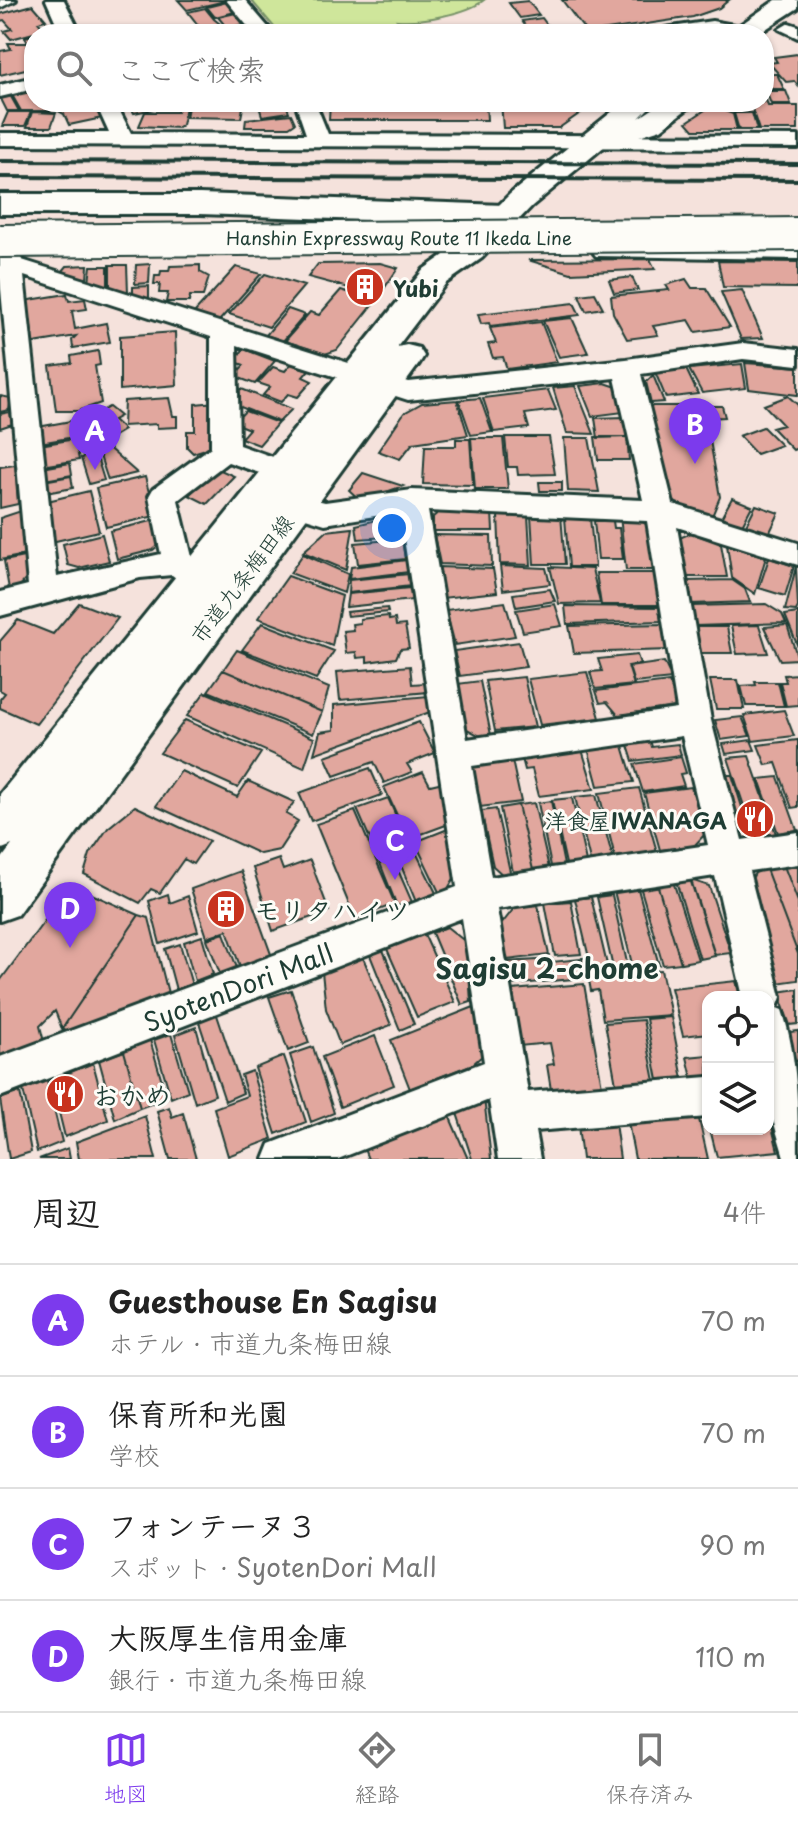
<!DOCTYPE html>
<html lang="ja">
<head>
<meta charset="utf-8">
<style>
	:root { --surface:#fff; --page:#f6f6f6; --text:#222; --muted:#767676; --line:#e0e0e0; --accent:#7c3aed }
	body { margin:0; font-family:"Playpen Sans","Klee One",sans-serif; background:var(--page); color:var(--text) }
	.controls { position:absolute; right:24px; bottom:24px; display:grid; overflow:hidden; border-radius:16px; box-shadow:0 2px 6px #0004 }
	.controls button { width:72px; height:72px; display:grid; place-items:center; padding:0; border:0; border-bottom:2px solid var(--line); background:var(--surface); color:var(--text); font:40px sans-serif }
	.you { position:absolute; left:392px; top:528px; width:28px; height:28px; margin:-20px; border:6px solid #fff; border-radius:50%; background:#1a73e8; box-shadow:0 0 0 12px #1a73e833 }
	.badge { display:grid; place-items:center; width:52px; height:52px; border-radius:50%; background:var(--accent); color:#fff; font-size:26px; font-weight:700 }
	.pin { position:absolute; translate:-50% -66px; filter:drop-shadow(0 2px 4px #0008) }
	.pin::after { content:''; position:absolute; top:42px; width:28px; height:24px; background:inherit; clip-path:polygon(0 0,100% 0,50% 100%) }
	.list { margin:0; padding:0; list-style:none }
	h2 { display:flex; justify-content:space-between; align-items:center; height:104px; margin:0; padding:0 32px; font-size:34px }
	h2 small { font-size:26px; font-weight:400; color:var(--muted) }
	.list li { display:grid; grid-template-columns:52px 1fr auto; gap:24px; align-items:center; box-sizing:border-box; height:112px; padding:0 32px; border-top:2px solid var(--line) }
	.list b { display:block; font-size:30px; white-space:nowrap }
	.list p { margin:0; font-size:26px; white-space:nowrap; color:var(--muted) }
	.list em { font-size:26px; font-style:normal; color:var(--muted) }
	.icon { flex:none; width:44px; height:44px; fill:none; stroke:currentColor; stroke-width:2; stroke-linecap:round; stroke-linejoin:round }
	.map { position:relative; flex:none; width:798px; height:1159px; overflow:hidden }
	.search { position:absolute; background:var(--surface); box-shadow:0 2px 6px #0004; left:24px; right:24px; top:24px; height:88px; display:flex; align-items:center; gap:20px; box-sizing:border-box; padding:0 28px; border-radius:32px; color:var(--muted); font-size:30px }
	.sheet { height:552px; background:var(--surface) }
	nav { display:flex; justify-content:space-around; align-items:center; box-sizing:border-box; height:112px; border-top:2px solid var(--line); background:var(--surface); font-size:22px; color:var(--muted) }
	nav a { display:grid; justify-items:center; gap:4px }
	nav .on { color:var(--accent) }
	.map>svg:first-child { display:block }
</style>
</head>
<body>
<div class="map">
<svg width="798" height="1159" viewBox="0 0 798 1159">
	<rect width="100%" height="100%" fill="#f5e2dc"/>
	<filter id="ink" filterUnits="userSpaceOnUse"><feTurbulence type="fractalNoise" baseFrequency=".0125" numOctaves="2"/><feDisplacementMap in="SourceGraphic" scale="16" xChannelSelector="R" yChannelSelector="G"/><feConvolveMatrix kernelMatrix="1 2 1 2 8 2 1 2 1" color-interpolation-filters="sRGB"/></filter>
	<g filter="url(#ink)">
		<path fill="#cfe69b" stroke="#779268" stroke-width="2" d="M251,0H484C467,14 420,22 397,20L407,34H280Z"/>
		<path fill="#e1a79e" stroke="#1f3d34" stroke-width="2" d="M178,0H224L225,1L187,10Z
			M562,0H729L719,8L693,17L587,33Z
			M528,1L539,15L520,18L509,3Z
			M227,2L235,12L215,17L207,7Z
			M33,5L46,20L38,22L45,30L11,39L4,31L12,29L4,20L0,21V14Z
			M205,8L214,19L225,28L205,34L188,12Z
			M236,13L245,24L227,28L218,17Z
			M542,18L553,33L531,34L522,21Z
			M34,35V67L0,75V51L11,49L8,43H28L25,37Z
			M798,54V86L794,81L786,82L769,63L777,62L774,57Z
			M764,74H777L784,89H764Z
			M34,89V102H44L50,111H21L12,95Z
			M766,91H786L791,104H771Z
			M764,93L768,106H798V130H759L750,103L764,102Z
			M10,95L19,111H7L0,97Z
			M82,102H95L102,118L69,125L64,114L53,108Z
			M128,102H187L134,113Z
			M189,102H244L241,118L186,117Z
			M285,102L289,112L262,116L259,106Z
			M330,102H486L487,120H329Z
			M501,102H519V107L536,109L547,102L593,104L559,128H503Z
			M711,106L733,114L737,130H694L687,122Z
			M178,107H186L182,125L178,128L139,126L145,112H177Z
			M8,112H31L25,126H2Z
			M32,112L56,113L51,127H27Z
			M734,113H752L757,130H739Z
			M291,114L295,123L289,127H245L246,119Z
			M650,259L655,269L571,273L528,260Z
			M718,261L798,262V288L723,287Z
			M380,263L398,268L379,296L308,277L318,264Z
			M150,264L149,283L135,284L136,265Z
			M88,265L87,280L62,272L67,266Z
			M110,265H127L128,293L110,289Z
			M200,265V272L209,277L203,296H190L189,302H166L168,293H159L160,284H154L155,276H160L161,271H169L170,266Z
			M91,266H108V287L89,282Z
			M236,267L261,274L219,321L194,313Z
			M265,274L304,286L269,327L229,314Z
			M632,277L638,290L614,293L609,280Z
			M686,279L692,288H706L730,327L696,332L689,320L653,326L658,335L627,339L613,313L611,296L669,290L666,285Z
			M149,286V300L133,294V287Z
			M341,290L376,301L337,350L325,354L285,341L310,312L319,315Z
			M742,290L763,338L741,339L721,292Z
			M595,293L603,308L586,311L579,295Z
			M67,294L69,301L85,299L87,309L72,311L75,329L106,323L110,342L73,348L72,340L76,336L22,345L17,302Z
			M574,303L580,315L490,326L489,323L481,324L478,314Z
			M288,309L305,315L283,341L266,335Z
			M572,318L588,353L559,357L543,321Z
			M541,322L557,362L507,369L503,357L493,358L488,344L496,343L490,328Z
			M175,332L177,385L120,390V336Z
			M244,349L275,361L255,384L234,376L244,365L233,361Z
			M98,351L100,365L95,366L101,403L78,411H56L50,366L72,363L71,356Z
			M745,363L798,367V395L749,389Z
			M291,364L309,370L303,377L312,381L298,397L288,394L281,402L263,395L270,387L258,383L273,367L285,371Z
			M742,364L746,388L702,393L689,369Z
			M686,369L698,394L666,398L655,372Z
			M653,375L664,402L651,403L646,382Z
			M605,383L620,388L624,412L592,416L580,386Z
			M575,386L594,434L567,433L553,388Z
			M239,388L292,409L279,422L238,406Z
			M548,390L556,410L525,414L529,428L494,432L483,398Z
			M0,396L11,398L9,410L0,412Z
			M788,396L798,405V448L793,450L772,428L783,425L764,405Z
			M169,398L173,416H177V427L157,428V424L123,426L124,401Z
			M480,398L492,432L471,435L459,400Z
			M457,400L468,435L413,443L400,459L378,451L404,413L422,403Z
			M216,402L218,445L193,453L187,447V431H195V404Z
			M650,406H722L725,417L706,418L720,497L710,521L681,507L668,496Z
			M109,407L120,416L113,420L124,430L109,439L88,419Z
			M245,411L278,423L259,445L241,438L249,429L234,423Z
			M10,412L12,424L0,428V414Z
			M624,417L627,437L598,438L595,418Z
			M71,421L74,437L34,444L32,428Z
			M79,422L137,473L108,480L98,450L82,454Z
			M763,427L781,445L756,454L739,436Z
			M505,437H549L555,474L518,475L517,467H508Z
			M595,437H627L629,460H598Z
			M471,438H503L508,489H475Z
			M564,438H589L599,492L568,491Z
			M75,439L79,460L36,467L34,446Z
			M456,439H470L473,485L423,484L425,446H456Z
			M96,454L104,480L89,484L81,458Z
			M70,463L72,475L39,481L37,469Z
			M15,465L18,504L0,508V467Z
			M216,468L234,476L207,504L189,495Z
			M363,473L403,486L361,501L349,490Z
			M71,476L73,488L40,494L38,482Z
			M145,477L155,516L106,527L96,488Z
			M539,482H562V491H540Z
			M89,491L99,531L47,543L39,503Z
			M732,498L752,506L741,527L720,520Z
			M756,505L779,513L768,536L745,527Z
			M21,511L25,555L0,560V518Z
			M439,512H492L493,531H433V517Z
			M498,515L528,516L531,565L500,564Z
			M531,515H561L565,564H534Z
			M620,516L635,517L647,525L653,570H626Z
			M389,517L403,524L401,536L358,539L356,525Z
			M565,518H590L595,567H569Z
			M156,520L163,542L153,550L117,559L110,531Z
			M594,521H613L614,528H619L623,559H598Z
			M353,528L346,570L303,552L326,531Z
			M691,533L721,544L727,577H686L677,539Z
			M102,534L109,561L79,568L68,565L63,544Z
			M434,535L491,536L492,566L440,564Z
			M402,539L405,559L358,564L355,543Z
			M727,545L766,557L755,594L732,578Z
			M303,554L348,574L344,593L290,573Z
			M24,557L27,578L20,586L9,589L4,561Z
			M769,558L794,566L785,596L759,588Z
			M407,560L409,572L349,579L351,567Z
			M500,566L546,568L550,584L503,590Z
			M438,567L493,569L497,592L442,598Z
			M550,567L592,569L600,603L559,604Z
			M796,567L798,607L796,611L785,610Z
			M596,573H655L659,605H601Z
			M409,574L411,586L348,593L349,580Z
			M288,576L342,596L332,646L258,618Z
			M732,580L745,589L750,602L691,604L686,581Z
			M410,588L413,600L346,607L348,594Z
			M550,589L555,601L516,607L513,594Z
			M505,602L515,636L455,645L446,610Z
			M79,603L118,618L36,724L0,708V699L5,693L0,690V641L18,620L53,634Z
			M555,604L562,626L523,632L516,610Z
			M766,604L782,614L786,623L695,626L692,606Z
			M565,606L659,607L661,621L567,624Z
			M387,608L388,612L347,616L346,612Z
			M798,613V647L785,615Z
			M388,616L389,620L395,619L396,626L405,625L409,648L400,649L396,658L367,662V657L357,658L356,652L346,653L343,631L353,630L352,624L360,623V619Z
			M262,623L334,651L316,679L242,650Z
			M665,624L670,650L574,653L569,626Z
			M759,625L768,653L737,654L731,626Z
			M787,625L798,659L780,660L764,627Z
			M696,627H727L732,653H701Z
			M519,642L526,667L460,676L454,651Z
			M237,650L329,688L322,712L223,670Z
			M637,655L640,664L628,666L634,685L595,689L590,672L602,671L598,659Z
			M664,662L672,679L634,683L629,667Z
			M410,666L412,684L426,683L428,692L340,700L337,672Z
			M223,670L322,712L313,734L208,691Z
			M587,672L600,718L540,725L528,679Z
			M798,674V705L786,706L780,682H786L784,675Z
			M524,677L535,727L495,731L485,681Z
			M710,680H738L744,709H716Z
			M480,681L491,735L480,736L465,728L457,684Z
			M669,682L678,703H674L675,707L618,715L607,702L600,703L596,691Z
			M755,682H778L784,706H746L741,686L756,685Z
			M205,692L314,738L304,768L187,716Z
			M428,696L430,712L314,754L320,732L334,730V705Z
			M784,710L794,736L753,741L744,715Z
			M742,717L750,736L721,740L715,720Z
			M185,720L261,753L238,788L160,753Z
			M419,722L435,753L407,764L412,772L384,783L374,762L334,776L325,756Z
			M648,733L652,747L678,744L681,755L633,761L625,736Z
			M620,736L634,782L598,786L586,741Z
			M751,740L755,750L726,754L723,744Z
			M798,740V807L792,808L776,763L766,765L758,745Z
			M580,743L594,789L539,796L532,769L525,770L520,751Z
			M510,751L521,802L480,807L472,764Z
			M749,756L776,834L754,836L728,758Z
			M681,757L686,773L680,774L684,786L643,792L634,764Z
			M370,768L382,795L311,821L299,793Z
			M181,771L237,797L248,781L294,802L286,814L298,821L279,850L260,854L156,806Z
			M423,772L430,785L443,782L446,825L408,839L384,787Z
			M725,775H732L751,836L735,826Z
			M778,777L797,830L778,833L759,779Z
			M691,787L706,833L694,846L660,850L644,793Z
			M639,788L657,852L615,857L599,793Z
			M596,795L613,859L590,861L575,797Z
			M388,798L408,843L377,855L357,809Z
			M572,798L586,862L566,864L552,800Z
			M551,801L564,865L551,866L538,803Z
			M534,803L549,868L533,870L518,805Z
			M518,805L533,870L513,872L500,808Z
			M135,806L209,841L193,864L184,859L160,893L151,889L140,903L84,874L90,854L108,828Z
			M496,809L511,876L505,877L493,866L481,811Z
			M355,811L395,904L355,919L316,824Z
			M448,829L456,875L446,892L440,894L415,842Z
			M412,844L437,895L416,902L395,851Z
			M391,854L412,902L397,906L378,858Z
			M279,859L283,870L310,860L329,911L273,931L253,868Z
			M798,864V902L784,866Z
			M784,866L798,902V954L766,869Z
			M766,869L798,954V980L777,983L748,886L755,873Z
			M241,871L272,957L241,969L227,930L207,937L191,889Z
			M690,879L715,956L700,959L676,881Z
			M691,880L709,886L731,953L715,955Z
			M673,881L698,960L681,963L657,883Z
			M657,883L681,963L663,965L640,886Z
			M71,885L139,915L62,1029L55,1011L40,1026L45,1046L0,1063V981Z
			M638,889L659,965L633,968L614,891Z
			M168,894L170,903L188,896L198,931L160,944L149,901Z
			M612,895L628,967L613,968L597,897Z
			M591,897L608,969L585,972L582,958H589L575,899Z
			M571,901L581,954L555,956L545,903Z
			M538,905L549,955L507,960L501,925L515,907Z
			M139,915L149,918L169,997L69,1034L62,1029Z
			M447,927L467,943L471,1002L462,1005L432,933Z
			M224,933L237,968L220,974L207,939Z
			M424,934L455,1002L417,1017L387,949Z
			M202,936L213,974L195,981L184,942Z
			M180,944L192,985L176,990L165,949Z
			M383,950L414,1024L400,1030L370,955Z
			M362,955L391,1025L340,1045L326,1009L322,972Z
			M552,959V962L580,959L583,978L510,985L507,962Z
			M661,970L671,1015L603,1020L598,990L591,991L588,975Z
			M736,981L740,997H708V1033L683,1036L671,988Z
			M584,984L602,1086L551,1090L547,1065L554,1064L550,1043L519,1046L512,990Z
			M798,989V1024L790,1025L778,992Z
			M291,990L309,1043L288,1051L269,997Z
			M474,1007L483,1055L473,1064L410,1089L391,1040Z
			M216,1012L243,1093L225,1101L198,1019Z
			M671,1017L683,1079L658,1080L646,1019Z
			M643,1020L655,1081L616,1084L605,1023Z
			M196,1027L215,1095L195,1103L175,1035Z
			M798,1031V1062L794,1059L790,1032Z
			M171,1034L188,1091L171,1098L154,1040Z
			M375,1036L394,1085L340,1107L322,1057Z
			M150,1040L167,1098L140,1108L124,1051Z
			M313,1047L334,1113L311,1122L290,1055Z
			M124,1051L140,1108L115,1119L99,1060Z
			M708,1055V1077L692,1078L687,1057Z
			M284,1056L306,1122L276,1134L255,1068Z
			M93,1063L108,1120L65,1137L51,1080Z
			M252,1071L272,1139L228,1156L214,1108L247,1096L241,1075Z
			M47,1081L62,1142L37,1152L23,1090Z
			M20,1092L31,1152L9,1159L0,1099Z
			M484,1098L491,1159H472L456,1110Z
			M696,1106L708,1159H635L626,1112Z
			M169,1107L172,1117L183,1113L196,1159H170L157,1111Z
			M768,1111L778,1151L717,1157L710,1129H768Z
			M448,1113L468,1159H368L364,1149Z
			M145,1116L156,1159H79L76,1142Z
			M614,1116L620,1159H582L577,1117Z
			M68,1148L70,1159H39Z"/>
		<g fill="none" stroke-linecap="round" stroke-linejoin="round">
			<defs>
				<path id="minor" d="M0,0H16L0,8Z
					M46,0H64L81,34H61Z
					M226,0H245L274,34H254Z
					M712,21L750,28L753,32L655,34L665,28Z
					M789,23L798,26V38L779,29Z
					M34,77V89L0,97V85Z
					M95,102H115L131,133L306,134L295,102H315L328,134L798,136V148L0,145V133H109Z
					M604,244L798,245V259L596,256L592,251Z
					M10,250L18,252L22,260L409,382L626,359L743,343L798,349V365L743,359L641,374L673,504L798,543V565L677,527L711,720L742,840L798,832V864L749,871L781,997L777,1008L782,1010C798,1058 798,1108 798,1159L784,1157L768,1103V997H743L715,876L497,909L528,1092L708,1077V1117L535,1131L540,1159H498L489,1100L338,1159H264L270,1144L484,1062L462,918L0,1097V1057L457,887L400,512L325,524L286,512L282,505L286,498L296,495L325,502L412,490L643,500L615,378L408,400L237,345L239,445L290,463L294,470L290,477L280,480L228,462L178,500L192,557L213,579L209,587C192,592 185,585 172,575L140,578L0,616V592L28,585L0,278V254ZM24,276L211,337V447L153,489L149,496L161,554L57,577ZM428,511L647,521L677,709L467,739ZM682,736L708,845L491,877L472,766Z"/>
				<path id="major" d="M776,0H798V8L758,34H727Z
					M624,102H655L639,118L663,102H696L661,129L617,143L611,141L532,206L482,258L446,283L397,347L407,345L419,348L424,356L419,364L17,915L0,921V861L12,845L0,850V794L424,269L460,244L510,194Z"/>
				<path id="highway" d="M0,194H200L504,205L516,208L521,215L516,222L504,225L200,214H0Z"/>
			</defs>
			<use href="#minor" stroke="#1f3d34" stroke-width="6"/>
			<use href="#major" stroke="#1f3d34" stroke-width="6"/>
			<use href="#highway" stroke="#1f3d34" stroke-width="6"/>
			<use href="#minor" fill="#fdfcf7" fill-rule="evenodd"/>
			<use href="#major" fill="#fdfcf7" fill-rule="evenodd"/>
			<use href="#highway" fill="#fdfcf7" fill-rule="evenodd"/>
			<path stroke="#1f3d34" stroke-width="4" d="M0,161L798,164
				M0,177L798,180"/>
			<defs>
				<path id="highway-bridge" d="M0,241L798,234"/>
			</defs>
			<use href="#highway-bridge" stroke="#1f3d34" stroke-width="36" stroke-linecap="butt"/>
			<use href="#highway-bridge" stroke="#fdfcf7" stroke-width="32"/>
		</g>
	</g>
	<defs>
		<symbol id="building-disc" viewBox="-11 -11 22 22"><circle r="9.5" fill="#c8321e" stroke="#fdfcf7"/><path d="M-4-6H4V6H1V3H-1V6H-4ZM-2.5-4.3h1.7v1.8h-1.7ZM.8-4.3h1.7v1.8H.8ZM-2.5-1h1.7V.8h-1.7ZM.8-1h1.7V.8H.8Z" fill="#fff"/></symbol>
		<symbol id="restaurant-disc" viewBox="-11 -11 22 22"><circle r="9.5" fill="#c8321e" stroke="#fdfcf7"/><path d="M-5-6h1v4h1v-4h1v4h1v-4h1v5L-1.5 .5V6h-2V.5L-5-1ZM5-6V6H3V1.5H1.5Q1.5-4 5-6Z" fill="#fff"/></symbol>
	</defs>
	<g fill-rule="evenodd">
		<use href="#building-disc" x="343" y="265" width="44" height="44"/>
		<use href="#restaurant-disc" x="733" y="797" width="44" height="44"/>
		<use href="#building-disc" x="204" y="887" width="44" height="44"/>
		<use href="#restaurant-disc" x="43" y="1072" width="44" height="44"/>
	</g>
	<g text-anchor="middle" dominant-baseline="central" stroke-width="6" stroke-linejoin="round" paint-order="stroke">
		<g font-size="18" fill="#1f3d34" stroke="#fdfcf7">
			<text x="399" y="237">Hanshin Expressway Route 11 Ikeda Line</text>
		</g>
		<g font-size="22" font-weight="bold" fill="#1f3d34" stroke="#fdfcf7" text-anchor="start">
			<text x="393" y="287">Yubi</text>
			<text x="727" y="819" text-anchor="end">洋食屋IWANAGA</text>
		</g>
		<g font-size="22" fill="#1f3d34" stroke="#fdfcf7">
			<text transform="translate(241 578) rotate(-53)">市道九条梅田線</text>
		</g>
		<g font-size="26" font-weight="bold" fill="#1f3d34" stroke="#fdfcf7" text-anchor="start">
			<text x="254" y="909">モリタハイツ</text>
			<text x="93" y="1094">おかめ</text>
		</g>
		<g font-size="26" fill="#1f3d34" stroke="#fdfcf7">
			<text transform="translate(238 987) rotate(-21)">SyotenDori Mall</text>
		</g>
		<g font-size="28" font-weight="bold" fill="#1f3d34" stroke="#fdfcf7">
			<text x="547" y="967">Sagisu 2-chome</text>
		</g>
	</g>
</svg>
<div class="controls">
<button><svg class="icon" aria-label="locate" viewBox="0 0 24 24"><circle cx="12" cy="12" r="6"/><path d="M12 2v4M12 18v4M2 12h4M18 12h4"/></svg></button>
<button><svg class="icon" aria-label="layers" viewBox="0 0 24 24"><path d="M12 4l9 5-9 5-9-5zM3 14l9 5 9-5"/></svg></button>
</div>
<div class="you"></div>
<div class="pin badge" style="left:95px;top:470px">A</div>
<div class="pin badge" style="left:695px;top:464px">B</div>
<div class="pin badge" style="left:395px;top:880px">C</div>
<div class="pin badge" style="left:70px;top:948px">D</div>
<div class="search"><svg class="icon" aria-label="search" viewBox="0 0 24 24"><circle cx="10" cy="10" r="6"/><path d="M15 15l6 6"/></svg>ここで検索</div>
</div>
<section class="sheet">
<h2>周辺<small>4件</small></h2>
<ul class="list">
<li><span class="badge">A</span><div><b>Guesthouse En Sagisu</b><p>ホテル · 市道九条梅田線</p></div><em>70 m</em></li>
<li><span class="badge">B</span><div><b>保育所和光園</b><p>学校</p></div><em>70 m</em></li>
<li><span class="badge">C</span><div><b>フォンテーヌ３</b><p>スポット · SyotenDori Mall</p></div><em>90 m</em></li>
<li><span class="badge">D</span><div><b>大阪厚生信用金庫</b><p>銀行 · 市道九条梅田線</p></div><em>110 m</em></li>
</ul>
</section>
<nav>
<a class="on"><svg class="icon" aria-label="map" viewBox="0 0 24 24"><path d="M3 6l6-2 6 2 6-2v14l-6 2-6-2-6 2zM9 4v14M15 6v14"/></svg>地図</a>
<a><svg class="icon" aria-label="directions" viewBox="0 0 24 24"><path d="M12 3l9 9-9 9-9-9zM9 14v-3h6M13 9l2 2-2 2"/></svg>経路</a>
<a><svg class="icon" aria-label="saved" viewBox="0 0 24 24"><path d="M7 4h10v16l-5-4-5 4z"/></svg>保存済み</a>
</nav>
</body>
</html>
